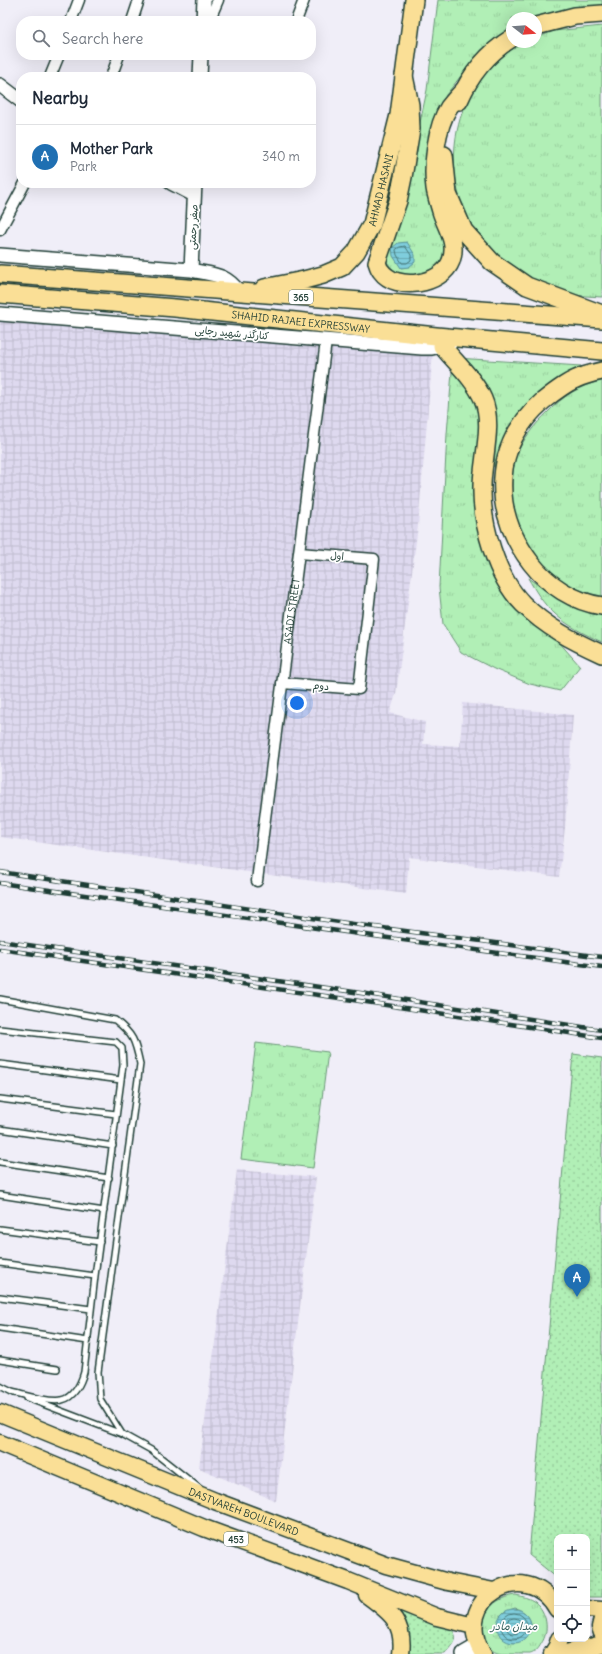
<!DOCTYPE html>
<html lang="en">
<head>
<meta charset="utf-8">
<style>
	:root { --surface:#fff; --page:#f2f2f3; --text:#1f2937; --muted:#747a83; --line:#e0e1e3; --accent:#1f6fb2 }
	body { margin:0; font-family:Delius,"Playpen Sans Arabic",sans-serif; background:var(--page); color:var(--text) }
	.controls { position:absolute; right:12px; bottom:12px; display:grid; overflow:hidden; border-radius:8px; box-shadow:0 4px 16px #0002 }
	.controls button { width:36px; height:36px; display:grid; place-items:center; padding:0; border:0; border-bottom:1px solid var(--line); background:var(--surface); color:var(--text); font:20px sans-serif }
	.compass { position:absolute; left:506px; top:12px; width:36px; height:36px; border-radius:50%; background:var(--surface); box-shadow:0 4px 16px #0002; rotate:107deg }
	.you { position:absolute; left:297px; top:703px; width:14px; height:14px; margin:-10px; border:3px solid #fff; border-radius:50%; background:#1a73e8; box-shadow:0 0 0 6px #1a73e833 }
	.badge { display:grid; place-items:center; width:26px; height:26px; border-radius:50%; background:var(--accent); color:#fff; font-size:13px; font-weight:700 }
	.pin { position:absolute; translate:-50% -33px; filter:drop-shadow(0 1px 2px #0008) }
	.pin::after { content:''; position:absolute; top:21px; width:14px; height:12px; background:inherit; clip-path:polygon(0 0,100% 0,50% 100%) }
	.list { margin:0; padding:0; list-style:none }
	h2 { display:flex; justify-content:space-between; align-items:center; height:52px; margin:0; padding:0 16px; font-size:17px }
	h2 small { font-size:13px; font-weight:400; color:var(--muted) }
	.list li { display:grid; grid-template-columns:26px 1fr auto; gap:12px; align-items:center; box-sizing:border-box; height:64px; padding:0 16px; border-top:1px solid var(--line) }
	.list b { display:block; font-size:15px; white-space:nowrap }
	.list p { margin:0; font-size:13px; white-space:nowrap; color:var(--muted) }
	.list em { font-size:13px; font-style:normal; color:var(--muted) }
	.icon { flex:none; width:22px; height:22px; fill:none; stroke:currentColor; stroke-width:2; stroke-linecap:round; stroke-linejoin:round }
	.map { position:relative; flex:none; width:602px; height:1654px; overflow:hidden }
	.search { position:absolute; background:var(--surface); box-shadow:0 4px 16px #0002; left:16px; top:16px; width:300px; height:44px; display:flex; align-items:center; gap:10px; box-sizing:border-box; padding:0 14px; border-radius:16px; color:var(--muted); font-size:15px }
	.panel { position:absolute; background:var(--surface); box-shadow:0 4px 16px #0002; left:16px; top:72px; width:300px; height:116px; border-radius:16px }
	.map>svg:first-child { display:block }
</style>
</head>
<body>
<div class="map">
<svg width="602" height="1654" viewBox="0 0 602 1654">
	<defs>
		<pattern id="industrial-grid" width="8" height="8" patternUnits="userSpaceOnUse"><rect width="8" height="8" fill="#ded9ef"/><path d="M0 4h8M4 0v8" fill="none" stroke="#bebbce"/></pattern>
		<pattern id="grass-tufts" width="24" height="20" patternUnits="userSpaceOnUse"><rect width="24" height="20" fill="#b1efb6"/><path d="M3 7l-1-3M5 7V3M7 7l1-3M15 17l-1-3M17 17v-4M19 17l1-3" fill="none" stroke="#98ce9d"/></pattern>
		<pattern id="park-dots" width="8" height="8" patternUnits="userSpaceOnUse"><rect width="8" height="8" fill="#b1efb6"/><path d="M2 2h.1M6 6h.1" fill="none" stroke="#98ce9d" stroke-width="1.8" stroke-linecap="round"/></pattern>
		<pattern id="water-rules" width="6" height="5" patternUnits="userSpaceOnUse"><rect width="6" height="5" fill="#7fcddc"/><path d="M0 2.5h6" fill="none" stroke="#67a8b3"/></pattern>
	</defs>
	<rect width="100%" height="100%" fill="#f0eef8"/>
	<filter id="ink" filterUnits="userSpaceOnUse"><feTurbulence type="fractalNoise" baseFrequency=".025" numOctaves="2"/><feDisplacementMap in="SourceGraphic" scale="8" xChannelSelector="R" yChannelSelector="G"/><feConvolveMatrix kernelMatrix="1 2 1 2 8 2 1 2 1" color-interpolation-filters="sRGB"/></filter>
	<g filter="url(#ink)">
		<path fill="url(#industrial-grid)" d="M0,318L433,351L418,526L396,694L390,713L425,722L423,744L460,746L463,703L573,715L565,828L559,877L409,857L406,894L0,837Z
			M237,1170L316,1177L276,1501L199,1468Z"/>
		<path fill="url(#grass-tufts)" stroke="#689675" fill-rule="evenodd" d="M438,0H602V8L536,18H512V30L489,45L474,59L446,95L434,119L445,241C444,248 444,257 439,263C426,279 396,281 386,260L415,146L427,90Z
			M602,26V297C589,296 575,296 563,293C544,288 524,277 508,266C503,263 499,258 495,254C490,249 484,244 480,239C441,187 447,107 494,63C506,52 519,42 536,42V38L554,31Z
			M456,358L581,366C557,380 532,395 516,419C506,433 501,451 494,467L496,427L494,409Z
			M452,372L468,386L478,409L481,430L476,504L530,620L558,641L580,666L560,691L530,684L494,669L461,652L443,624L439,587L447,434Z
			M602,381V596C550,588 510,538 512,486C512,477 513,465 516,456C523,439 535,424 548,412C563,396 580,385 602,381Z
			M528,578L555,597L576,606L602,613V642C586,635 566,625 554,613C543,604 535,590 528,578Z
			M256,1043L328,1052L313,1168L241,1159Z
			M515,1595C522,1596 529,1598 535,1602C547,1612 550,1631 541,1644C539,1648 535,1653 530,1654C524,1654 515,1654 509,1654C500,1654 493,1654 488,1645C473,1620 489,1599 515,1595ZM515,1608C528,1612 534,1621 529,1634L500,1616L504,1612Z"/>
		<path fill="url(#park-dots)" stroke="#689675" d="M573,1054L602,1058V1597H587V1537H557V1578L529,1555Z
			M389,1607L451,1629C461,1639 452,1646 445,1654H405Z"/>
		<path fill="url(#water-rules)" stroke="#599399" d="M407,242L415,255V262L409,267L401,268L393,256L392,248L398,243Z
			M497 1626a17 17 0 1 1 34 0a17 17 0 1 1-34 0Z"/>
		<g fill="none" stroke-linecap="round" stroke-linejoin="round">
			<path stroke="#457777" stroke-width="1" d="M400,247L405,246L411,255V260L407,263H402L397,255L396,250Z
				M501 1626a13 13 0 1 1 26 0a13 13 0 1 1-26 0Z
				M506 1626a8 8 0 1 1 16 0a8 8 0 1 1-16 0Z"/>
			<defs>
				<path id="service" d="M0,999L115,1020C134,1035 135,1041 140,1064L98,1372L100,1399L122,1434
					M0,1029L116,1042L122,1048L123,1065L95,1276L84,1372C81,1383 74,1398 62,1400C49,1403 25,1395 12,1392
					M0,1064L121,1080
					M0,1099L116,1114
					M0,1129L113,1146
					M0,1162L109,1178
					M0,1195L104,1211
					M0,1229L100,1242
					M0,1263L95,1276
					M0,1297L91,1309
					M0,1328L88,1341
					M0,1360L57,1369
					M0,1386L14,1393
					M27,1398L122,1434L151,1450L199,1488"/>
				<g id="minor">
					<path d="M71,21L79,0"/>
					<path d="M132,21L139,0"/>
					<path d="M209,21L218,0"/>
					<path d="M296,21L304,0"/>
					<path d="M50,77L59,55"/>
					<path d="M111,77L119,55"/>
					<path d="M0,230L25,183"/>
					<path d="M282,683L359,689L374,559L299,553"/>
					<path id="s1" d="M257,881L326,341"/>
				</g>
				<path id="tertiary" d="M203,21L204,0
					M200,77L201,55
					M0,85L21,101
					M171,183L194,195
					M0,255L191,270C213,275 225,273 239,292
					M191,270L195,183
					M0,314L422,348H432L450,344"/>
				<path id="secondary" d="M464,1654L478,1646"/>
				<g id="primary">
					<path id="s2" d="M0,1413L215,1501L386,1565L448,1582L494,1591"/>
					<path d="M0,1443L204,1528L348,1581L437,1617L474,1626"/>
					<path d="M367,1595C390,1612 405,1622 401,1654"/>
					<path d="M587,1609L602,1610"/>
					<path d="M602,1619L600,1627L602,1633"/>
					<path d="M483,1654C449,1600 526,1554 557,1609"/>
					<path d="M552,1654L557,1646L559,1639"/>
					<path d="M562,1654L602,1644"/>
				</g>
				<g id="trunk">
					<path d="M536,26L575,16L602,14"/>
					<path d="M404,76L410,105L411,129L403,177L398,201L377,262C378,265 379,269 381,271C396,292 442,285 451,261C458,242 446,228 441,211C439,204 436,195 435,188C432,165 436,127 449,107C453,102 458,96 463,91"/>
					<path d="M459,101C470,75 488,53 512,38"/>
					<path d="M444,155L448,194L464,231L492,262L527,286L602,314"/>
					<path d="M0,274L602,319"/>
					<path id="s3" d="M264,288L304,280L323,275L342,267L356,252L372,224L399,115L414,0"/>
					<path id="s4" d="M0,294L175,308L436,336L602,351"/>
					<path d="M442,346C456,363 474,379 483,399C494,423 482,461 482,486C481,524 496,577 523,604C546,627 573,641 602,654"/>
					<path d="M602,371C593,373 584,375 576,379C564,384 553,393 543,401C492,445 491,511 531,563C548,585 574,602 602,606"/>
				</g>
			</defs>
			<use href="#service" stroke="#1f3d34" stroke-width="8"/>
			<use href="#minor" stroke="#1f3d34" stroke-width="13"/>
			<use href="#tertiary" stroke="#1f3d34" stroke-width="16"/>
			<use href="#secondary" stroke="#1f3d34" stroke-width="18"/>
			<use href="#primary" stroke="#1f3d34" stroke-width="19"/>
			<use href="#trunk" stroke="#1f3d34" stroke-width="20"/>
			<use href="#service" stroke="#fff" stroke-width="5"/>
			<use href="#minor" stroke="#fff" stroke-width="10"/>
			<use href="#tertiary" stroke="#fff" stroke-width="13"/>
			<use href="#secondary" stroke="#fff" stroke-width="15"/>
			<use href="#primary" stroke="#fadf96" stroke-width="16"/>
			<use href="#trunk" stroke="#fadf96" stroke-width="17"/>
			<defs>
				<path id="rail" d="M0,872L360,925L602,957
					M0,883L359,934L602,967
					M0,941L354,992L602,1030
					M0,949L353,1000L602,1038"/>
			</defs>
			<use href="#rail" stroke="#1f3d34" stroke-width="4.5"/>
			<use href="#rail" stroke="#fff" stroke-width="3" stroke-dasharray="9" stroke-linecap="butt"/>
		</g>
	</g>
	<g text-anchor="middle" dominant-baseline="central" stroke-width="3.5" stroke-linejoin="round" paint-order="stroke">
		<g fill="#fff" stroke="#627771" stroke-width="1">
			<rect x="289" y="290" width="24" height="14" rx="3"/>
			<rect x="224" y="1532" width="24" height="14" rx="3"/>
		</g>
		<g font-size="9" font-weight="bold" fill="#1f3d34">
			<text x="301" y="297">365</text>
			<text x="236" y="1539">453</text>
		</g>
		<g font-size="10" fill="#1f3d34" stroke="#fff">
			<text stroke="none"><textPath href="#s3" startOffset="169">AHMAD HASANI</textPath></text>
			<text transform="translate(193 227) rotate(-87)">صفر رحمتی</text>
			<text stroke="none"><textPath href="#s4" startOffset="302">SHAHID RAJAEI EXPRESSWAY</textPath></text>
			<text transform="translate(232 333) rotate(5)">کنارگذر شهید رجایی</text>
			<text transform="translate(337 556) rotate(4)">اول</text>
			<text stroke="none"><textPath href="#s1" startOffset="272">ASADI STREET</textPath></text>
			<text transform="translate(321 686) rotate(5)">دوم</text>
			<text stroke="none"><textPath href="#s2" startOffset="263">DASTVAREH BOULEVARD</textPath></text>
		</g>
		<g font-size="11" font-style="italic" fill="#37615e" stroke="#fff">
			<text x="514" y="1626">میدان مادر</text>
		</g>
	</g>
</svg>
<div class="controls">
<button>+</button>
<button>−</button>
<button><svg class="icon" aria-label="locate" viewBox="0 0 24 24"><circle cx="12" cy="12" r="6"/><path d="M12 2v4M12 18v4M2 12h4M18 12h4"/></svg></button>
</div>
<svg class="compass" viewBox="-18 -18 36 36"><path d="M0-13l5 13h-10z" fill="#e53935"/><path d="M0 13l5-13h-10z" fill="#747a83"/></svg>
<div class="you"></div>
<div class="pin badge" style="left:577px;top:1297px">A</div>
<div class="search"><svg class="icon" aria-label="search" viewBox="0 0 24 24"><circle cx="10" cy="10" r="6"/><path d="M15 15l6 6"/></svg>Search here</div>
<section class="panel">
<h2>Nearby<small></small></h2>
<ul class="list">
<li><span class="badge">A</span><div><b>Mother Park</b><p>Park</p></div><em>340 m</em></li>
</ul>
</section>
</div>
</body>
</html>
